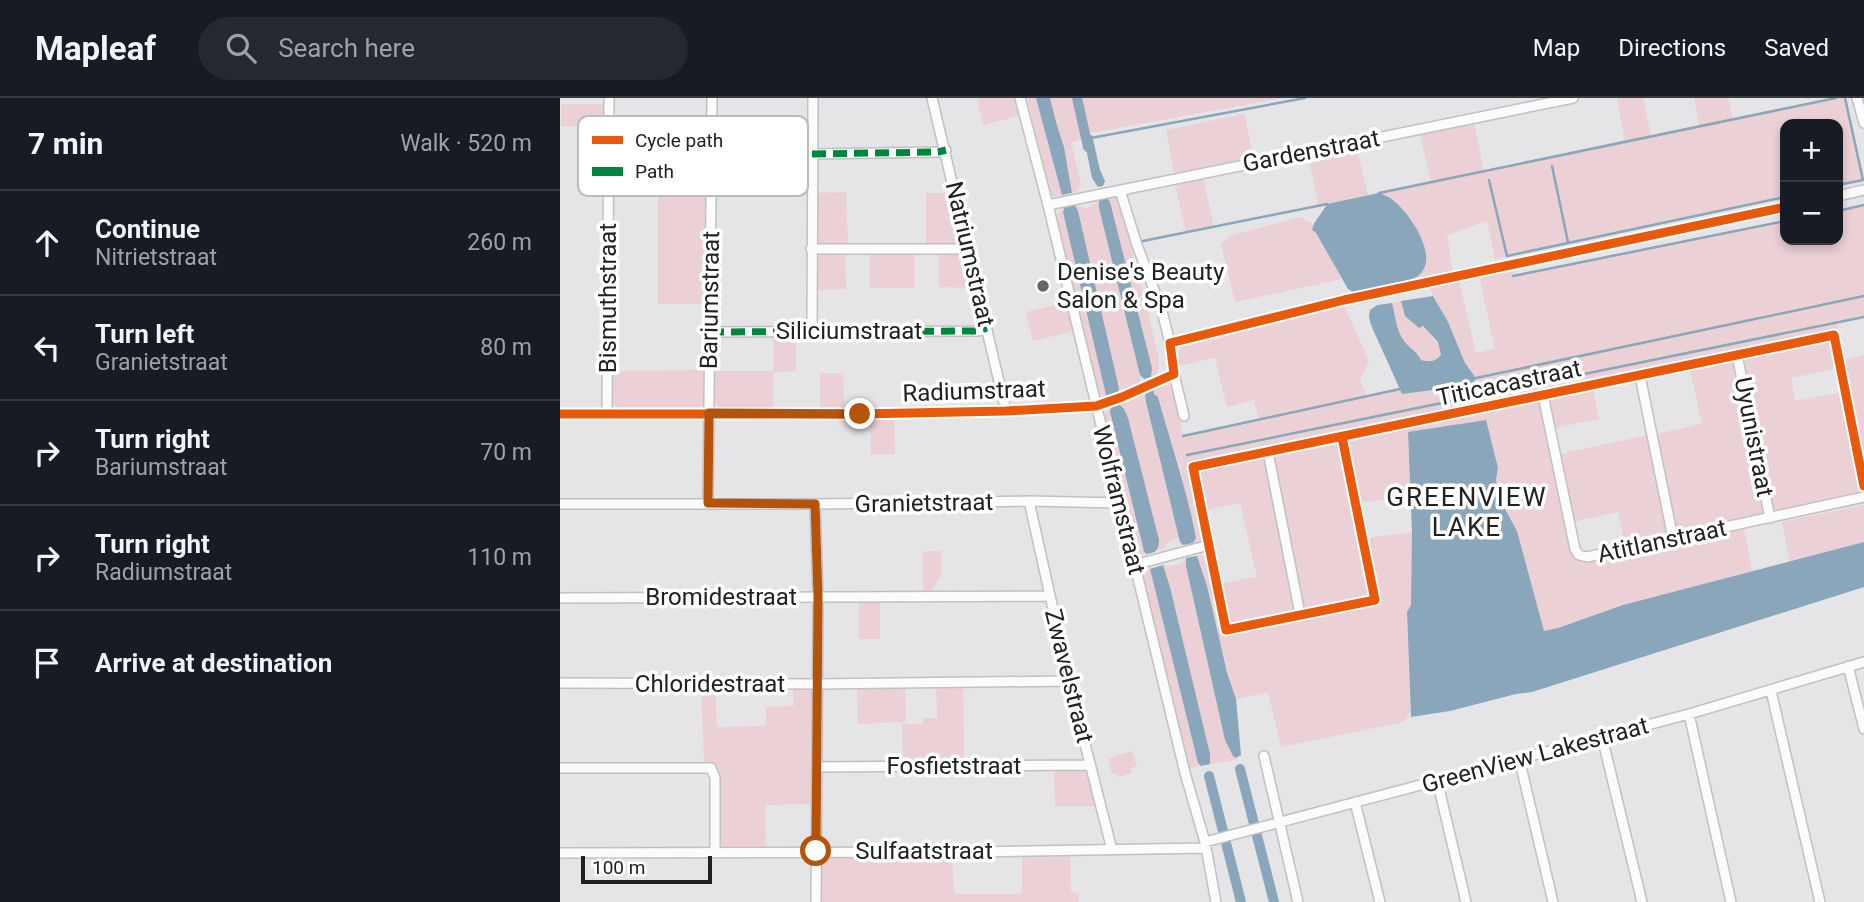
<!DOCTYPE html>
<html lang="en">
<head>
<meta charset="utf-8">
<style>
	:root { --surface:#171b24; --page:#242831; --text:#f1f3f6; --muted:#9ea1a6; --line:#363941 }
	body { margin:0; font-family:Roboto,sans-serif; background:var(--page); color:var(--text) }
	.controls { position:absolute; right:21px; top:21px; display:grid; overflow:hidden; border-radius:14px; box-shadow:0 4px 10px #0003 }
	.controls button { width:63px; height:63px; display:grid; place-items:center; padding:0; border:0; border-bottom:2px solid var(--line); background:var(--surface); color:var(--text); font:35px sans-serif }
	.scale { position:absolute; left:21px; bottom:18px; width:131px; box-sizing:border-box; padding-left:7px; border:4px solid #212122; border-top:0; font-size:19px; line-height:24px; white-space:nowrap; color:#212122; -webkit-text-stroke:5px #fff; paint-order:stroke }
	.stop { position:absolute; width:21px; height:21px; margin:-16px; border:5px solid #b45309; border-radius:50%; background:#fff }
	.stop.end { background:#b45309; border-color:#fff; box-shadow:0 2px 7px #0008 }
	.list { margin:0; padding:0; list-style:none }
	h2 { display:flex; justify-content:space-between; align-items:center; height:91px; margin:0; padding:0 28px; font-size:30px }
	h2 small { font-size:23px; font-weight:400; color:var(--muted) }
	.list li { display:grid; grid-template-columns:46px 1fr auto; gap:21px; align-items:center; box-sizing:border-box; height:105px; padding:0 28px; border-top:2px solid var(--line) }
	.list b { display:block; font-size:26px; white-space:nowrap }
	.list p { margin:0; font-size:23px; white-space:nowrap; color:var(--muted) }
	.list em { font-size:23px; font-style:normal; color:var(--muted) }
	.icon { flex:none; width:38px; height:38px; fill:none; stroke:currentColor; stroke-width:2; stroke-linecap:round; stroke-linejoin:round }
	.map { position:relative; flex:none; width:1304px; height:804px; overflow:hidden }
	header { display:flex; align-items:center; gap:42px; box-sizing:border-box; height:98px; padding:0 35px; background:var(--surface); border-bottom:2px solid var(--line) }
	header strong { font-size:33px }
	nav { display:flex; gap:38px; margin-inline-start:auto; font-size:24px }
	.search { width:490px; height:63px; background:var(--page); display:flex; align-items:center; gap:18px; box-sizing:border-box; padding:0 24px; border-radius:38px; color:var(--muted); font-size:26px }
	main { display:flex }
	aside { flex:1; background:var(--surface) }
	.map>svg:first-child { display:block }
</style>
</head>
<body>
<header>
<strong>Mapleaf</strong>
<div class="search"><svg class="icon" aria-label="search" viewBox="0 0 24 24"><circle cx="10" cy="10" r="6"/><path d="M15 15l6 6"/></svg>Search here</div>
<nav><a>Map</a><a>Directions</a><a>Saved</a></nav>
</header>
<main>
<aside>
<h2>7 min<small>Walk · 520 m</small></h2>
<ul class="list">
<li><svg class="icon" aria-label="ahead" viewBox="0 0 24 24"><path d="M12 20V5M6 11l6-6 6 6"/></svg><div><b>Continue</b><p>Nitrietstraat</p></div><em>260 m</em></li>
<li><svg class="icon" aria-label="left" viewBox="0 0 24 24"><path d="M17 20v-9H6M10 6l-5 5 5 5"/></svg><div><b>Turn left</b><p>Granietstraat</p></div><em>80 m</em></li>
<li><svg class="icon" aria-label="right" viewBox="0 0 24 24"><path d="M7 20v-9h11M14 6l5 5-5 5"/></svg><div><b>Turn right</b><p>Bariumstraat</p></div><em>70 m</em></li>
<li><svg class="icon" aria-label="right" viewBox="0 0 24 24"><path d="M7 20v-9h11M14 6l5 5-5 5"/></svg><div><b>Turn right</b><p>Radiumstraat</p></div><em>110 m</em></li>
<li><svg class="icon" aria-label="arrive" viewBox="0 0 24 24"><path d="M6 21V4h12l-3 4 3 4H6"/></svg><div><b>Arrive at destination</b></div></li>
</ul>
</aside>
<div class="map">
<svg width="1304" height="804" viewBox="0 0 1304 804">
	<rect width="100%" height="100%" fill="#e5e4e6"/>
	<path fill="#ebd0d6" d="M417,0H458L462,17L423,27Z
		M467,0H476L502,97L494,98L490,97Z
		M490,0H723L525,36L524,40L511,45L521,86L517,89L518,93L512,95L504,49L496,24Z
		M1057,0H1083L1091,38L1139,28L1134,0H1168L1173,21L1276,0H1285L1303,82L1278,87V26H1225V99L935,161L927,123L887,137L893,174L847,182L858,179L864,144C851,124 842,107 819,95L871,84L860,36L914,24L924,73L1065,44Z
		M1,6H45V29L1,28Z
		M684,16L694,61L615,78L606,32Z
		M796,48L808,97L759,108L748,58Z
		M643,80L654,129L626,134L615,86Z
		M286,94L288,147H262L256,142L255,95Z
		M98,95H147L146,206H98Z
		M366,95H391L401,140L399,145L395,147L366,148Z
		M556,98L574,159L599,261V271L596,279H591L592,270L550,104L547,100Z
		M539,101V110L580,277L579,285L568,293L558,296L559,290L518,113L515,107L526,110L533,108Z
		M1304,107V219L1277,225L1278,232L629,365L643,439L641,442L633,445L636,440L622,378L598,299L594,296L593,289C600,286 606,285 613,289L623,338L699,321L694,302L667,309L655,260L617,268L620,247L781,206L784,208L809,263L800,283L807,298L840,291L842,296L896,289L914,284L916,280L905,265L869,188L899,182L916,255L935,251L919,177L953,174L954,178L1225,123V142H1278V113Z
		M505,109L503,114L546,297L549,298H543L538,294L496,117Z
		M740,119L753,126L752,132L756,135L782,181L675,204L661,146L669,138Z
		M285,154L286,191L255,192V165L257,160L265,155Z
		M355,154V190H310L309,155Z
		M379,155H399L405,158L414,190L379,189Z
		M841,203L845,218C852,222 859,225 865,231C879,244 895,268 861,262C856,253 847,249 842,240C836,230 835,216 832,205Z
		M507,204L514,233L473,243L466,214Z
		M213,238H236V273L213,274V311H160L153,302V273H213Z
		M1264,244L1268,245L1271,248L1275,271L1231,280L1235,303L1280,295L1300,394L1299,398L1215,415L1212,412L1183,267L1184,262L1187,259Z
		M1304,257V364L1283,262Z
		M1169,263L1173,265L1176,270L1204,413V417L1120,435L1115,429L1096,336L1142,326L1130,271Z
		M146,272L145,304L140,310L63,311H58L52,305V273Z
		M260,275H283L284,310H260Z
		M1033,292L1039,321L994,330L990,308V301L993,300Z
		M585,294L619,440L609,443L604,450L597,453L599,449V442L568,320L560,307L571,300Z
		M975,303L981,307L1012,455L1023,463L1184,431L1192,473L1063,507L998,530L984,533L957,433L938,398L936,382L938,370L848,334L850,396L800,405L788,347V343L792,340Z
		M551,309L550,314L586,456L577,457L544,317Z
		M310,322H334L335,356L311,357Z
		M1088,337L1107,436L1103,439L1065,446L1058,414L1014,424L1000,356Z
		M774,344L778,345L781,352L810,491L809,496L805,499L749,511L744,509L742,505L714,365L715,359L718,356Z
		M701,360L704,362L706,365L734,512L732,513L673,525L669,521L662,489L663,485L697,479L680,405L646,412L639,378L643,371Z
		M1304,407V444L1230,464L1222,424Z
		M852,434L851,507L847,515L850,614L844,624L721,649L708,594L676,601L658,537L647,488L637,458L641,457L647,462L664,536L819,505L808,440Z
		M367,453H381V478L370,495H363V454Z
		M626,460V468L665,642L677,662L650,666V656L610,489L603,467C614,468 619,469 626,460Z
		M590,471L638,665L641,668L631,670L628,668L582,478L586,472Z
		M299,503H320V541H299Z
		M141,588H155L157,629L206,628V609L234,608L233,590H249L253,595L252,706L205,707L206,750H165L160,746L156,668L153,665H144Z
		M376,588H403L404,664L343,665L342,626H363V620H377Z
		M345,589L346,624L298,626L297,590Z
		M572,653L577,668L571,670L572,675L558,679L556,675L552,676L548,660Z
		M494,671H524L529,674L537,708H495Z
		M510,756L511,794L519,795V804H259L260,765L265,759L392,758L394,796H462V757Z"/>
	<path fill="#89a6ba" d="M476,0H490L496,24L504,49L512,95L502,97Z
		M532,37L540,72L545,83L543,88L538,89L532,80L524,40Z
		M819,95C824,97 830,99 834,103C850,116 881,160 858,178C849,185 809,191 795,195L788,191L756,135L752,132C753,124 763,114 767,106Z
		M547,100L550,104L592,270L591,279L584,281L580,277L539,110V101Z
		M515,107L518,113L559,290L558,296L549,298L546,297L503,114L505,109Z
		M873,198L888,224L905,265L916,280L914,284L896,289L842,296L811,227L809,219L810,212L817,207L832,205C835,216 836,230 842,240C847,249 857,253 861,262C870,264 875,264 881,257L878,244L863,228L859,230L845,218L841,203Z
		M593,289L594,296L598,299C611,346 627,392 636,440L633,445L623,447L620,444L586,304L585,294Z
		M560,307L564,311L568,320L599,442C599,452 596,455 586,456L584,453L550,314L551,309Z
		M926,322L938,370L936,382L938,398L957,433L984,533L998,530L1063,507L1304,444V489L972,594L956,596L890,613L851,619L847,514L851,507L852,434L848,334Z
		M637,458L647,488L667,574L676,601L681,657L676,660L673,658L665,642L626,468V460Z
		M603,467L610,489L650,656V666L641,668L638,665L590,471Z"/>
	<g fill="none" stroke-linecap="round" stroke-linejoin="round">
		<path stroke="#89a6ba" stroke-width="2.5" d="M531,40L745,0
			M992,68L1008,144
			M929,82L947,158L1225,99
			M1278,87L1303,82L1285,0
			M819,95L1276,0
			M1278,113L1304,107
			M578,144L767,106
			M953,178L1225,123
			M916,280L1304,198
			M623,338L840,291
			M627,357L1304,219"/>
		<path stroke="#89a6ba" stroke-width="10" d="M517,0L528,49
			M680,671L714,804
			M649,678L681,804"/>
		<defs>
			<path id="street" d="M372,0L446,313
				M460,0L488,107L625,675L645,744L656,804
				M1297,0L1304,25
				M252,56L378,54L386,52
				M560,92L577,147L602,213L610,245
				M1278,98L1304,92
				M488,107L1013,0
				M251,151H401L408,150
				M150,234L418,233L427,230
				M252,234L253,0
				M1177,257L1210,420
				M614,276L624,318
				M1080,278L1113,440
				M983,297L1015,451L1019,457L1027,459L1304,399
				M47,315L49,0
				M0,316H300L446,313L536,308L562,299L614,276L610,245L784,202L1225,109
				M782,339L815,502L666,532L633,369L1274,237L1304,388
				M708,354L740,516
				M469,403L509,583L552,752
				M148,405L152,0
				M0,406H255L469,403L559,405
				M255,406L258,499L256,804
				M574,467L649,447
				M0,500L490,498
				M1288,568L1304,631
				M0,585L258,586L509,583
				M1211,593L1260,804
				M1129,616L1171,804
				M1042,639L1082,804
				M704,658L738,804
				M959,660L993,804
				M257,669L530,667
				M0,670H151L155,680V754
				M877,682L906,804
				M795,704L820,804
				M645,744L1129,616L1304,564
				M0,755L413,754L645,750"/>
		</defs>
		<use href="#street" stroke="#c1c0c2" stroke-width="12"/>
		<use href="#street" stroke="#fbfbfb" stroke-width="9"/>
		<path stroke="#00873e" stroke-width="7" stroke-dasharray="14 7" stroke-linecap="butt" d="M252,56L378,54L386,52
			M150,234L418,233L427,230"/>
		<defs>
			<path id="cycleway" d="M0,316H300L446,313L536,308L562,299L614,276L610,245L784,202L1225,109
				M782,339L815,502L666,532L633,369L1274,237L1304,388"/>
		</defs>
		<use href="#cycleway" stroke="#fff" stroke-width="13"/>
		<use href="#cycleway" stroke="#e8590c" stroke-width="9"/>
	</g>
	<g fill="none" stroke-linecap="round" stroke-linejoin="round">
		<path stroke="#b45309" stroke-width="9" d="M256,753L258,499L255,406L148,405L149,315L300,316"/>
	</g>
	<circle fill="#666567" stroke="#fff" stroke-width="2.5" cx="483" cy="188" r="7"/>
	<g text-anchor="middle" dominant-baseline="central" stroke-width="7" stroke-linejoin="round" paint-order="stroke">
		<g font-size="24" fill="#212122" stroke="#fff">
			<text transform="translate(751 53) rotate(-11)">Gardenstraat</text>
			<text transform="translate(410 156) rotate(77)">Natriumstraat</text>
			<text transform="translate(48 200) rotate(-90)">Bismuthstraat</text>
			<text transform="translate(150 202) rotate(-89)">Bariumstraat</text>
			<text x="289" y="233">Siliciumstraat</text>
			<text transform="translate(949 285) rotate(-12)">Titicacastraat</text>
			<text transform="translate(414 293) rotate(-2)">Radiumstraat</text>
			<text transform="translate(1194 339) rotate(79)">Uyunistraat</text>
			<text transform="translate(559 402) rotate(76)">Wolframstraat</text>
			<text transform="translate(364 405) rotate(-1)">Granietstraat</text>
			<text transform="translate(1102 443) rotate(-12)">Atitlanstraat</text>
			<text x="161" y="499">Bromidestraat</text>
			<text transform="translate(509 578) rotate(76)">Zwavelstraat</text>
			<text x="150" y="586">Chloridestraat</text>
			<text transform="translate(975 657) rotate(-15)">GreenView Lakestraat</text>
			<text x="394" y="668">Fosfietstraat</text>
			<text x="364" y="753">Sulfaatstraat</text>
		</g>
		<g font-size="24" fill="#212122" stroke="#fff" text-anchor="start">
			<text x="497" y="174">Denise's Beauty<tspan x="497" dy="28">Salon &amp; Spa</tspan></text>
		</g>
		<g font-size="26" letter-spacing="2" fill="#212122" stroke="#fff">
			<text x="907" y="399">GREENVIEW<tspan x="907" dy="30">LAKE</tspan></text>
		</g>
	</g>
	<rect x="18" y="18" width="230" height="80" rx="10" fill="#fff" stroke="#bcbcbd" stroke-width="2"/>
	<rect x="32" y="38" width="31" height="8" fill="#e8590c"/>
	<rect x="32" y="69" width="31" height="9" fill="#00873e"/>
	<g font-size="19" fill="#212122">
		<text x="75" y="49">Cycle path</text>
		<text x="75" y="80">Path</text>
	</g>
</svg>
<div class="controls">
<button>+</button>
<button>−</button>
</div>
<div class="scale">100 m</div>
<div class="stop" style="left:256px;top:753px"></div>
<div class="stop end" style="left:300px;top:316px"></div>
</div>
</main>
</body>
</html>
